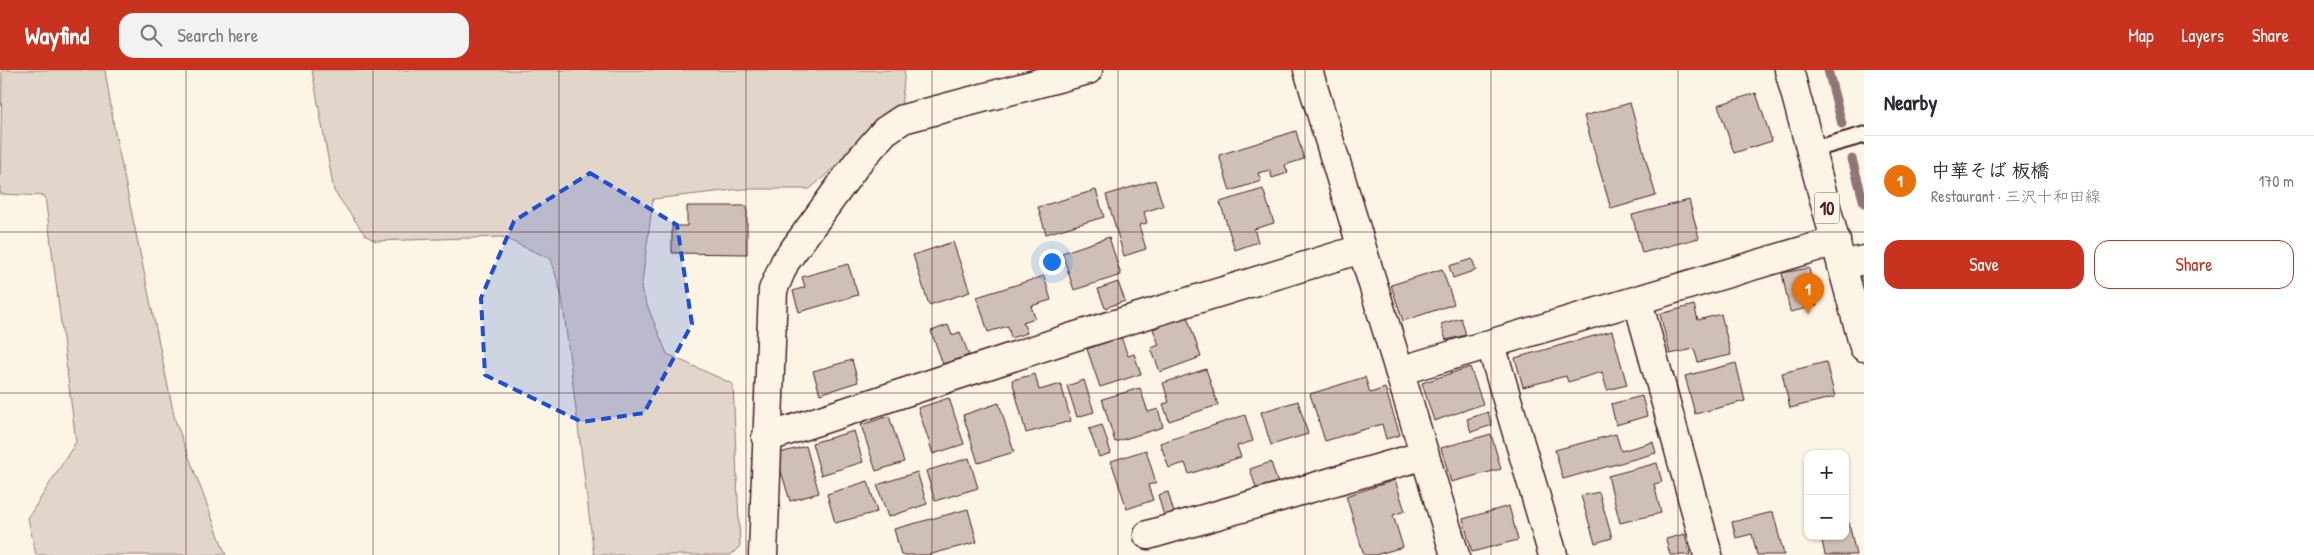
<!DOCTYPE html>
<html lang="en">
<head>
<meta charset="utf-8">
<style>
	:root { --surface:#fff; --page:#f2f2f3; --text:#2b2b33; --muted:#7c7c81; --line:#e1e1e2; --accent:#c8321e }
	body { margin:0; font-family:"Patrick Hand","Klee One",sans-serif; background:var(--page); color:var(--text) }
	.controls { position:absolute; right:15px; bottom:15px; display:grid; overflow:hidden; border-radius:10px; box-shadow:0 1px 4px #0004 }
	.controls button { width:45px; height:45px; display:grid; place-items:center; padding:0; border:0; border-bottom:1px solid var(--line); background:var(--surface); color:var(--text); font:25px sans-serif }
	.you { position:absolute; left:1051px; top:191px; width:18px; height:18px; margin:-12px; border:4px solid #fff; border-radius:50%; background:#1a73e8; box-shadow:0 0 0 8px #1a73e833 }
	.badge { display:grid; place-items:center; width:32px; height:32px; border-radius:50%; background:var(--accent); color:#fff; font-size:16px; font-weight:700 }
	.pin { position:absolute; translate:-50% -41px; filter:drop-shadow(0 1px 2px #0008) }
	.pin::after { content:''; position:absolute; top:26px; width:18px; height:15px; background:inherit; clip-path:polygon(0 0,100% 0,50% 100%) }
	.list { margin:0; padding:0; list-style:none }
	h2 { display:flex; justify-content:space-between; align-items:center; height:65px; margin:0; padding:0 20px; font-size:21px }
	h2 small { font-size:16px; font-weight:400; color:var(--muted) }
	.list li { display:grid; grid-template-columns:32px 1fr auto; gap:15px; align-items:center; box-sizing:border-box; height:90px; padding:0 20px; border-top:1px solid var(--line) }
	.list b { display:block; font-size:19px; white-space:nowrap }
	.list p { margin:0; font-size:16px; white-space:nowrap; color:var(--muted) }
	.list em { font-size:16px; font-style:normal; color:var(--muted) }
	.actions { display:flex; gap:10px; padding:15px 20px }
	.actions a { flex:1; padding:11px 0; border:1px solid var(--accent); border-radius:15px; text-align:center; font-size:18px; color:var(--accent) }
	.actions .main { background:var(--accent); color:#fff }
	.icon { flex:none; width:28px; height:28px; fill:none; stroke:currentColor; stroke-width:2; stroke-linecap:round; stroke-linejoin:round }
	.map { position:relative; flex:none; width:1864px; height:485px; overflow:hidden }
	header { display:flex; align-items:center; gap:30px; box-sizing:border-box; height:70px; padding:0 25px; background:var(--accent); color:#fff }
	header strong { font-size:24px }
	nav { display:flex; gap:28px; margin-inline-start:auto; font-size:18px }
	.search { width:350px; height:45px; background:var(--page); display:flex; align-items:center; gap:12px; box-sizing:border-box; padding:0 18px; border-radius:15px; color:var(--muted); font-size:19px }
	main { display:flex }
	aside { flex:1; background:var(--surface) }
	.map>svg:first-child { display:block }
</style>
</head>
<body>
<header>
<strong>Wayfind</strong>
<div class="search"><svg class="icon" aria-label="search" viewBox="0 0 24 24"><circle cx="10" cy="10" r="6"/><path d="M15 15l6 6"/></svg>Search here</div>
<nav><a>Map</a><a>Layers</a><a>Share</a></nav>
</header>
<main>
<div class="map">
<svg width="1864" height="485" viewBox="0 0 1864 485">
	<rect width="100%" height="100%" fill="#fcf5e5"/>
	<filter id="ink" filterUnits="userSpaceOnUse"><feTurbulence type="fractalNoise" baseFrequency=".02" numOctaves="2"/><feDisplacementMap in="SourceGraphic" scale="10" xChannelSelector="R" yChannelSelector="G"/><feConvolveMatrix kernelMatrix="1 2 1 2 8 2 1 2 1" color-interpolation-filters="sRGB"/></filter>
	<g filter="url(#ink)">
		<path fill="#e2d5ca" stroke="#967a7a" d="M2,0H105L115,63L175,350L226,485H36L28,448L76,372L45,126L0,124Z
			M312,0H905L901,38L810,119H742L653,129L641,220L667,284L733,314L740,476L731,485H594L562,227L551,189L502,167L376,171L366,166L334,121Z"/>
		<g fill="none" stroke-linecap="round" stroke-linejoin="round">
			<path stroke="#917474" stroke-width="9" d="M1828,0L1842,54
				M1852,89L1864,133"/>
		</g>
		<path fill="#cfc0b7" stroke="#4a1f2b" d="M1756,23L1772,71L1734,83L1718,35Z
			M1630,33L1656,126L1611,139L1584,46Z
			M1296,61L1304,89L1285,95L1288,103L1272,108L1270,100L1258,103L1261,111L1230,121L1219,85Z
			M1155,110L1163,136L1144,142L1147,153L1139,155L1146,179L1124,186L1106,125Z
			M1263,119L1274,153L1254,159L1258,172L1235,180L1220,132Z
			M1096,120L1104,147L1046,164L1038,137Z
			M1689,130L1699,168L1642,183L1632,145Z
			M687,136H747V184L672,183V156H687Z
			M1109,167L1121,205L1074,220L1062,183Z
			M953,172L970,222L929,235L913,185Z
			M1472,189L1476,200L1453,208L1449,196Z
			M848,194L858,225L799,242L793,221L805,217L802,207Z
			M1809,198L1817,236L1790,242L1782,203Z
			M1442,199L1454,234L1403,251L1391,215Z
			M1044,206L1051,230L1031,236L1035,248L1023,252L1027,263L1011,268L1008,256L988,262L977,227Z
			M1118,212L1125,231L1105,238L1098,219Z
			M1694,235L1698,250L1721,244L1731,285L1698,292L1694,279L1670,284L1660,244Z
			M1187,246L1201,287L1160,302L1151,278L1159,275L1153,259Z
			M1461,248L1466,265L1446,270L1441,254Z
			M948,255L952,265L960,262L969,285L943,294L931,261Z
			M1612,261L1627,315L1607,320L1602,302L1568,312L1566,306L1523,317L1515,288Z
			M1121,267L1128,286L1134,284L1141,304L1100,317L1087,279Z
			M852,290L858,312L820,324L813,301Z
			M1826,292L1835,327L1790,338L1782,303Z
			M1736,293L1745,331L1695,344L1685,306Z
			M1470,297L1483,334L1434,351L1422,313Z
			M1206,299L1218,335L1169,351L1163,334L1169,332L1163,313Z
			M1035,304L1039,320L1061,314L1071,351L1026,363L1012,310Z
			M1365,307L1370,323L1385,318L1400,365L1386,369L1382,354L1325,371L1310,324Z
			M1084,310L1094,342L1077,347L1067,316Z
			M1140,318L1148,342L1158,339L1163,357L1115,372L1102,329Z
			M1642,326L1647,346L1616,355L1611,334Z
			M949,328L964,374L933,384L918,338Z
			M1298,331L1308,364L1271,375L1261,342Z
			M999,333L1014,382L978,393L963,345Z
			M1488,342L1492,355L1471,362L1467,349Z
			M1245,345L1253,371L1237,376L1241,387L1189,404L1185,393L1169,398L1160,373Z
			M889,346L904,392L876,401L861,355Z
			M1102,355L1111,383L1099,387L1089,359Z
			M854,361L863,392L821,405L812,373Z
			M1491,364L1501,399L1451,412L1441,378Z
			M1616,364L1621,381L1653,372L1656,383L1563,409L1555,380Z
			M806,376L819,423L790,431L776,384Z
			M1146,380L1156,413L1148,415L1153,430L1127,439L1111,391Z
			M969,388L978,418L935,431L926,401Z
			M1271,392L1278,414L1257,421L1250,399Z
			M1657,393L1662,412L1654,414L1661,443L1620,453L1608,406Z
			M917,402L927,434L888,447L877,415Z
			M1395,410L1405,441L1393,445L1403,477L1375,485H1364L1346,426Z
			M868,411L877,442L835,453L827,424Z
			M1168,422L1174,443L1164,446L1158,425Z
			M1599,422L1612,468L1595,473L1581,426Z
			M1509,436L1518,470L1472,482L1463,449Z
			M968,439L977,472L928,485H901L894,459Z
			M1773,442L1784,485H1757L1752,464L1736,468L1732,452Z
			M1849,453L1856,485H1825L1821,466H1845V454Z
			M1685,464L1690,485H1670L1666,469Z"/>
		<g fill="none" stroke-linecap="round" stroke-linejoin="round">
			<defs>
				<path id="lane" d="M1811,80L1864,65"/>
				<path id="street" d="M1308,0L1455,485
					M1842,195L1864,190
					M1638,232L1708,485
					M1491,275L1553,485
					M1399,301L1836,171
					M766,368L1073,267L1361,179
					M1148,465L1425,385
					M763,485L773,220L785,192L858,92L885,61L903,49L1088,0"/>
				<path id="primary" d="M1789,0L1864,277"/>
			</defs>
			<use href="#lane" stroke="#4a1f2b" stroke-width="19"/>
			<use href="#street" stroke="#4a1f2b" stroke-width="31"/>
			<use href="#primary" stroke="#4a1f2b" stroke-width="31"/>
			<use href="#lane" stroke="#fcf5e5" stroke-width="15"/>
			<use href="#street" stroke="#fcf5e5" stroke-width="28"/>
			<use href="#primary" stroke="#fcf5e5" stroke-width="28"/>
		</g>
	</g>
	<path fill="#1d4ed8" fill-opacity="0.2" stroke="#1d4ed8" stroke-width="4" stroke-dasharray="10 6" stroke-linejoin="round" d="M590,103L677,155L692,254L644,343L582,352L485,305L481,228L514,151Z"/>
	<path fill="none" stroke="#4a1f2b" stroke-width="1" stroke-opacity="0.55" d="M186,0V485M373,0V485M559,0V485M746,0V485M932,0V485M1118,0V485M1305,0V485M1491,0V485M1678,0V485M0,162H1864M0,323H1864"/>
	<g text-anchor="middle" dominant-baseline="central" stroke-width="4" stroke-linejoin="round" paint-order="stroke">
		<rect fill="#fcf5e5" stroke="#7f5f63" stroke-width="1" x="1814.5" y="122.5" width="25" height="31" rx="4"/>
		<g font-size="18" font-weight="bold" fill="#4a1f2b">
			<text x="1827" y="138">10</text>
		</g>
	</g>
</svg>
<div class="controls">
<button>+</button>
<button>−</button>
</div>
<div class="you"></div>
<div class="pin badge" style="left:1808px;top:244px;background:#e8710a">1</div>
</div>
<aside>
<h2>Nearby<small></small></h2>
<ul class="list">
<li><span class="badge" style="background:#e8710a">1</span><div><b>中華そば 板橋</b><p>Restaurant · 三沢十和田線</p></div><em>170 m</em></li>
</ul>
<div class="actions"><a class="main">Save</a><a>Share</a></div>
</aside>
</main>
</body>
</html>
